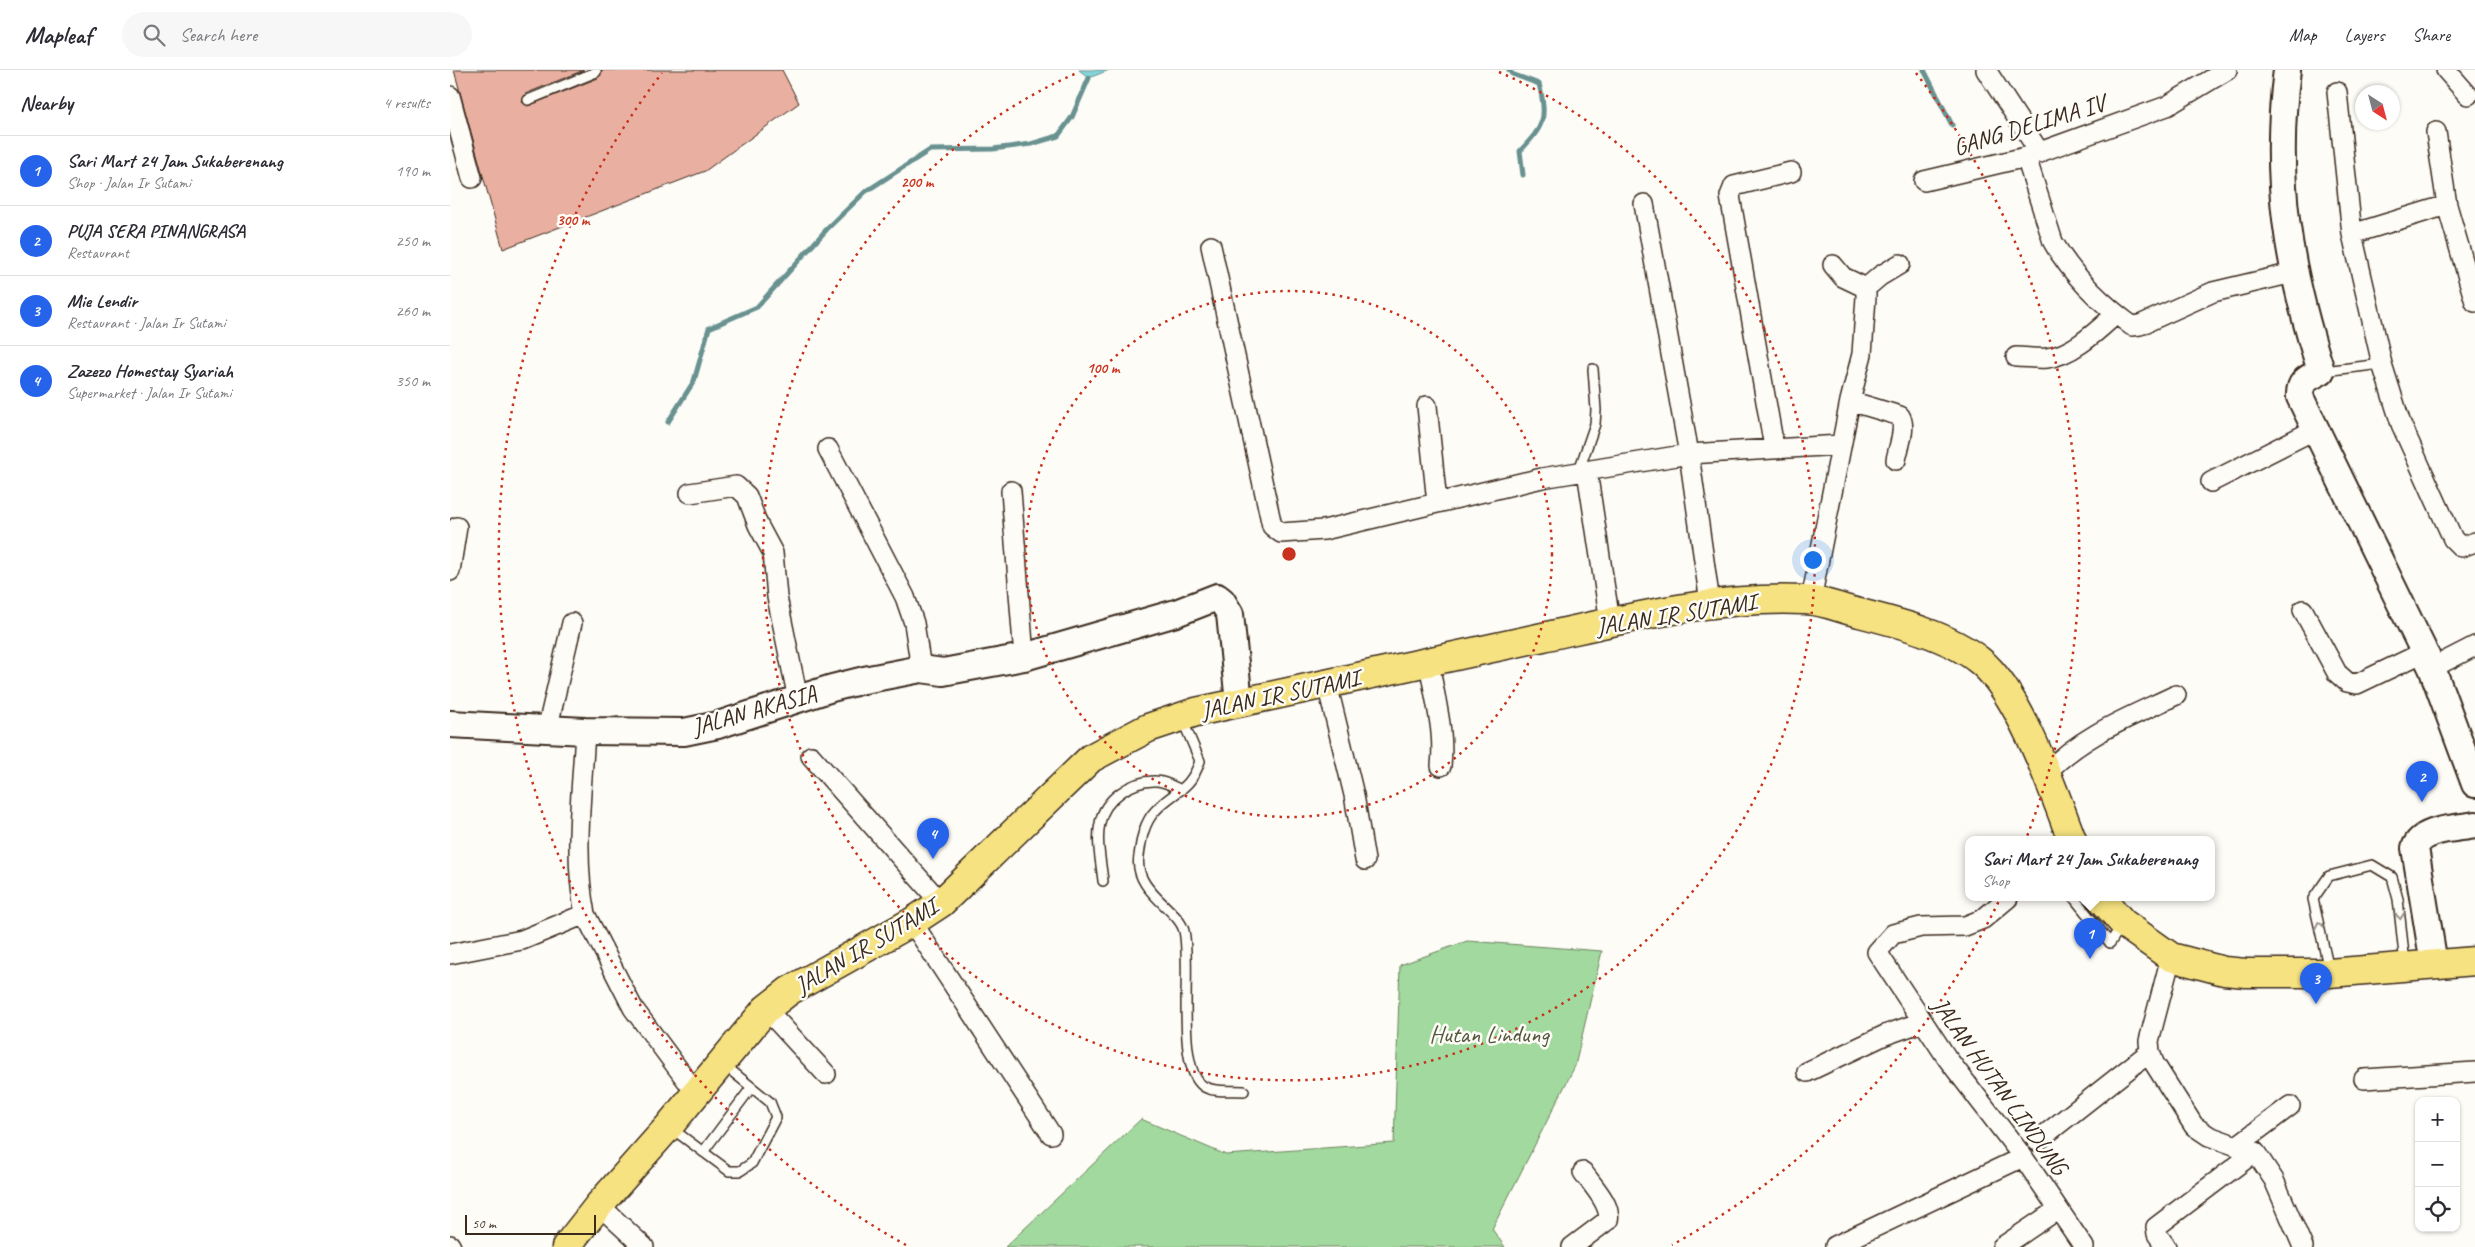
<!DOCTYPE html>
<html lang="en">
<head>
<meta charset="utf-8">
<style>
	:root { --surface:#fff; --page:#f7f7f7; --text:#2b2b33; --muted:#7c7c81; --line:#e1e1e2; --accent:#2563eb }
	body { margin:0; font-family:Caveat,sans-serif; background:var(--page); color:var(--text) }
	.controls { position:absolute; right:15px; bottom:15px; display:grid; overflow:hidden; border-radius:10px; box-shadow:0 1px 4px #0004 }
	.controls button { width:45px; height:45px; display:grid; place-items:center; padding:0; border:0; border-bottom:1px solid var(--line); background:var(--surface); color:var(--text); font:25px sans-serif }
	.compass { position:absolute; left:1905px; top:15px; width:45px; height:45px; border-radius:50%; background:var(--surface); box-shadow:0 1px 4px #0004; rotate:144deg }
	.scale { position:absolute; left:15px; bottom:12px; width:131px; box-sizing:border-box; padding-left:5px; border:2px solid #3b2a1e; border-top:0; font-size:14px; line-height:18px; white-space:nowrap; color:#3b2a1e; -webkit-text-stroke:4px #fdfcf7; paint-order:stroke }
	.you { position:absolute; left:1362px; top:489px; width:18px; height:18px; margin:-12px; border:4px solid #fff; border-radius:50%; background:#1a73e8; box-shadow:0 0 0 8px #1a73e833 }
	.badge { display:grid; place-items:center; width:32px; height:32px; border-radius:50%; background:var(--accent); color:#fff; font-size:16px; font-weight:700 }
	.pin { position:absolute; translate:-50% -41px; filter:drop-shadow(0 1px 2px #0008) }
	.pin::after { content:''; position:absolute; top:26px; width:18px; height:15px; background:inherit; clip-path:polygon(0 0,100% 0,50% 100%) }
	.popup { position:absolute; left:1515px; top:766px; width:250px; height:65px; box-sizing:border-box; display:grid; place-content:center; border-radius:10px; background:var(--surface); filter:drop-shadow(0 1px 4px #0005); font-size:16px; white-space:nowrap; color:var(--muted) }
	.popup b { font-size:19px; color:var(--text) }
	.popup::after { content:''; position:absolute; left:50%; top:100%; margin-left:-10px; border:10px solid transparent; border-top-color:var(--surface) }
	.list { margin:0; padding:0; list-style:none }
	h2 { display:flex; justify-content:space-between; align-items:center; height:65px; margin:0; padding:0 20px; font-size:21px }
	h2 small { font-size:16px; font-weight:400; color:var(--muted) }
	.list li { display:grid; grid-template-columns:32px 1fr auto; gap:15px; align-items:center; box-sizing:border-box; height:70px; padding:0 20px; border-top:1px solid var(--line) }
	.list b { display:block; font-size:19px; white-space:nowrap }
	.list p { margin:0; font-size:16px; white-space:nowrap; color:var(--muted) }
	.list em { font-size:16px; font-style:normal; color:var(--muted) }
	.icon { flex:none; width:28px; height:28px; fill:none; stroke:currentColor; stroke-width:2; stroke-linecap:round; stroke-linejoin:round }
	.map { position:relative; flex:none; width:2025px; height:1177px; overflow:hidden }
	header { display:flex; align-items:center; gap:30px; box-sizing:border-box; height:70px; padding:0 25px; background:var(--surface); border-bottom:1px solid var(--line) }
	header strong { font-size:24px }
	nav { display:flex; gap:28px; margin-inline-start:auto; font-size:18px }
	.search { width:350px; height:45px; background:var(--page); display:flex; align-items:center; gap:12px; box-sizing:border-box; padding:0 18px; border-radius:28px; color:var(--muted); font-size:19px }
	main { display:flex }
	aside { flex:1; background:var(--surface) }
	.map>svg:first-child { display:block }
</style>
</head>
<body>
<header>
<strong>Mapleaf</strong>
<div class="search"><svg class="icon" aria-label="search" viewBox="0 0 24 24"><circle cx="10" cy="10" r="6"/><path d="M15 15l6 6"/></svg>Search here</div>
<nav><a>Map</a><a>Layers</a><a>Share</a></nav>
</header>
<main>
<aside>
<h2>Nearby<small>4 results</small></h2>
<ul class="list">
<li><span class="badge">1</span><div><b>Sari Mart 24 Jam Sukaberenang</b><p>Shop · Jalan Ir Sutami</p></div><em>190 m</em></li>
<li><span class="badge">2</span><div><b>PUJA SERA PINANGRASA</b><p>Restaurant</p></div><em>250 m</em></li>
<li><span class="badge">3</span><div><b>Mie Lendir</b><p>Restaurant · Jalan Ir Sutami</p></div><em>260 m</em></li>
<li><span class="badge">4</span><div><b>Zazezo Homestay Syariah</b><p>Supermarket · Jalan Ir Sutami</p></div><em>350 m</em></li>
</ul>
</aside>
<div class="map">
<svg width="2025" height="1177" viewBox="0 0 2025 1177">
	<rect width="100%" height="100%" fill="#fdfcf7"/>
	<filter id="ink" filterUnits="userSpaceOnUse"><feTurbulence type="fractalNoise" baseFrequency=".02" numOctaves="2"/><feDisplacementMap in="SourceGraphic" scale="10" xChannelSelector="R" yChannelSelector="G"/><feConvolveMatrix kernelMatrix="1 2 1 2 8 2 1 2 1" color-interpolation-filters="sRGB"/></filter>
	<g filter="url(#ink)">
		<path fill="#a1d99e" stroke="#6e825e" d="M1017,871L1152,881L1125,996L1042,1159L1055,1177H555L691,1049L776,1085L944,1073L950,895Z"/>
		<path fill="#84d5da" stroke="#67918f" d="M629,0H659L639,8Z"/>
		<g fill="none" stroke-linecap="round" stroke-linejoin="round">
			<path stroke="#67918f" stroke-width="5" d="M1059,0L1062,4L1089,14C1098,48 1094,56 1070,81L1073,105
				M1474,0L1502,55
				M218,352L244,311L259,258L307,237L377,159L415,122L480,80L543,79L581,74L608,66L622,47L639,8"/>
		</g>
		<path fill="#e9b0a1" stroke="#3b2a1e" d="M4,0H134L75,24L72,32L78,36L148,8L152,0H332L349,33L255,101L53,179Z"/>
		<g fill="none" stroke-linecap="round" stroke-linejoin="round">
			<defs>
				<path id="lane" d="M78,30L146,2V0
					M1874,301L1932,294
					M1128,403L1145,354L1146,340L1143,299
					M732,649L750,691C740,721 725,720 706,740C694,752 691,770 689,786C683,821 728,838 734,861C742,894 725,996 753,1016C763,1023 782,1020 794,1021
					M653,811C651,792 646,771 650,753C654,729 682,710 706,711C714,711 723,716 731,720
					M1624,828L1660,873L1672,855
					M1879,900L1863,829L1879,806L1922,795L1942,807L1948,829L1955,894
					M221,1058L279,1101H290L302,1093L326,1047L320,1032L273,994
					M253,1082L301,1018"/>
				<path id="street" d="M1536,0L1590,83
					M1996,0L2018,25
					M1887,22L1902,164L1932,294L1951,354L2003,469L2011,477L2025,472
					M0,26L22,108
					M1986,62L1997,135L2025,232
					M1576,87L1603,172C1622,205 1652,234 1682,256L1690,255L1763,222L1843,203
					M1474,111L1576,87L1717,36L1777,0
					M1194,134L1239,384L1260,533
					M1902,164L1997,135
					M761,176L822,456L831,463L874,460L1092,408L1239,384L1391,375
					M1416,218L1430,206L1450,194
					M1566,287C1576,287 1587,289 1597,288C1623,285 1648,260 1666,244
					M1400,331L1450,346C1457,358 1448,378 1446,390
					M977,336L987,433
					M1324,377L1280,126L1284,116L1341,102
					M378,379L455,527L464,553L471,599
					M1137,401L1160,552
					M1761,412L1866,359
					M561,421L574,587
					M240,423L286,416L297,426L308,455L323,483L327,527L348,629
					M0,501L7,457
					M1361,530L1400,331L1412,284L1416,227V218L1393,207L1383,195
					M1853,540L1887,603L1897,612L1907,614L1974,582
					M979,591C984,628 995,658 991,696
					M1982,598L2025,576
					M877,614L904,725L915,790
					M97,660L122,553
					M361,686L491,833
					M1596,703C1632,665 1680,647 1726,625
					M1558,828L1533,849L1515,856L1471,857L1443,864L1427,882L1497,988L1573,1087L1634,1177
					M135,844L183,938L246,1023
					M462,852L601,1064
					M0,884L72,870L135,844C123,785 132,721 135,661
					M1721,887L1699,971L1700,982L1704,993L1744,1056L1759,1066L1806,1083L1824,1110L1853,1177
					M316,939L376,1004
					M1357,1002L1435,965L1472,952
					M1914,1009L2025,1002
					M1587,1071L1700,982
					M1788,1075L1840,1036
					M149,1135L194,1177
					M0,1175L1,1177
					M1385,1176L1573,1087
					M1122,1177L1158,1150C1162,1135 1142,1115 1133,1102
					M1552,1177L1607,1140
					M1716,1177L1707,1164L1706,1157L1805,1082"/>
				<path id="secondary" d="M1837,0C1823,109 1838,197 1871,301C1858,308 1849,311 1850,327L1982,598L2025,714
					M0,654L135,661L234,662L268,655L382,618L414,610L471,599L493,602L574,587L726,543L767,527L772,531L780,544L789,633
					M1984,894L1965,778C1972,758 2006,759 2025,755"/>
				<path id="primary" d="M1651,828L1673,853L1721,887L1774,901L1796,903H1879L2025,891
					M116,1177L149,1135L219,1056L316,939L339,921L462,852L491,833L641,688L698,658L746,642C862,618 977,591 1093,567C1179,548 1266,526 1354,530C1369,530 1384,536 1398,540C1440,551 1496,563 1530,591C1569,622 1604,722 1622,770"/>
			</defs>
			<use href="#lane" stroke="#3b2a1e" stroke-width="12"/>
			<use href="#street" stroke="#3b2a1e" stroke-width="22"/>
			<use href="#secondary" stroke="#3b2a1e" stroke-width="30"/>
			<use href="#primary" stroke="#3b2a1e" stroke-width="31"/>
			<use href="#lane" stroke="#fdfcf7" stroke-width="9"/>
			<use href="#street" stroke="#fdfcf7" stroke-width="19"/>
			<use href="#secondary" stroke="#fdfcf7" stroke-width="26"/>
			<use href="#primary" stroke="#f6e281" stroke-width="28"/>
		</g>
		<defs><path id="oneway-chevron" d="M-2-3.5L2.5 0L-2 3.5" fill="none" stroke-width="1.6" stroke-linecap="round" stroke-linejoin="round" transform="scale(1.25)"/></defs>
		<g stroke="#9c938a">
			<use href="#oneway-chevron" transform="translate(1950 846) rotate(84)"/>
			<use href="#oneway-chevron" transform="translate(1869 855) rotate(-102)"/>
		</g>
	</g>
	<g fill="none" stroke="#c8321e" stroke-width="2.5" stroke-dasharray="2.5 5">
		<circle cx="839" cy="484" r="263"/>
		<path d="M1049 2A526 526 0 1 1 629 2"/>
		<path d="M456 1175A790 790 0 0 1 212 3M1466 3A790 790 0 0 1 1222 1175"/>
	</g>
	<g text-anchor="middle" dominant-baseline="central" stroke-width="5" stroke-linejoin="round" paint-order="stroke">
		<g font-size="24" fill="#3b2a1e" stroke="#fdfcf7">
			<text transform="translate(1579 55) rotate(-17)">GANG DELIMA IV</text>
			<text transform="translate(1226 544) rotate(-9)">JALAN IR SUTAMI</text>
			<text transform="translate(830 624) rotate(-12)">JALAN IR SUTAMI</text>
			<text transform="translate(304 640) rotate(-16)">JALAN AKASIA</text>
			<text transform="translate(416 876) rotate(-31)">JALAN IR SUTAMI</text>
			<text transform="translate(1550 1016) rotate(54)">JALAN HUTAN LINDUNG</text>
		</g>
		<g font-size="24" fill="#54563e" stroke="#fdfcf7">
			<text x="1039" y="964">Hutan Lindung</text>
		</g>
	</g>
	<circle cx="839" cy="484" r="8" fill="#c8321e" stroke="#fdfcf7" stroke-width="2.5"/>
	<g font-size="15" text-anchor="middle" font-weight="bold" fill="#c8321e" stroke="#fdfcf7" stroke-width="5" stroke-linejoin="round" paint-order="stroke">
		<text x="467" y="117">200 m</text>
		<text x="123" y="155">300 m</text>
		<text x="653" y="303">100 m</text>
	</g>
</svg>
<div class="controls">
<button>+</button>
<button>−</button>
<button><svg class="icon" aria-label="locate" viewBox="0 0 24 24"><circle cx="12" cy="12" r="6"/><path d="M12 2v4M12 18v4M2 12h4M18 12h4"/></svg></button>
</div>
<svg class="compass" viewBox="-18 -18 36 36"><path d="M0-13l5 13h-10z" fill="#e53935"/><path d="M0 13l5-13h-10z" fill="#7c7c81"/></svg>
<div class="scale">50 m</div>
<div class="you"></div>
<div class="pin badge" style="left:1640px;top:889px">1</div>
<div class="popup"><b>Sari Mart 24 Jam Sukaberenang</b>Shop</div>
<div class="pin badge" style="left:1972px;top:732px">2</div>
<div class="pin badge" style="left:1866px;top:934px">3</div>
<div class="pin badge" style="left:483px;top:789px">4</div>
</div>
</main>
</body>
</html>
